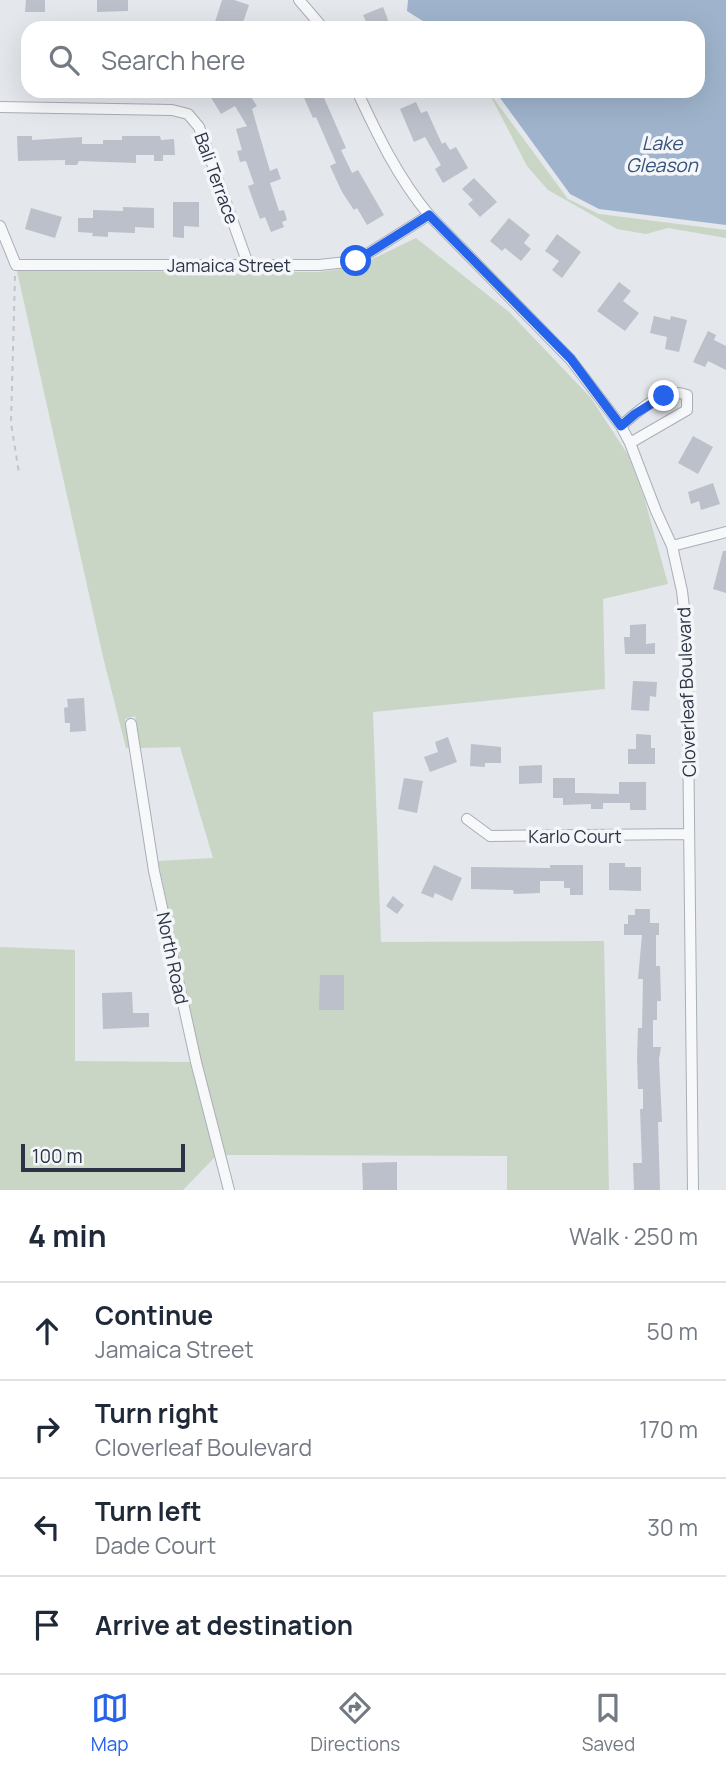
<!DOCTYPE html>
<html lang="en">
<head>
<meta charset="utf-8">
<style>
	:root { --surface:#fff; --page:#f2f2f3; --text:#1f2937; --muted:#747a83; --line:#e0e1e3; --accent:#2563eb }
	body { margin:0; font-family:Manrope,sans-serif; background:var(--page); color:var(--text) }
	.scale { position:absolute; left:21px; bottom:18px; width:164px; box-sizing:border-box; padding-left:7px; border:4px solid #2b3445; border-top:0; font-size:19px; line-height:24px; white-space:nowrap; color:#2b3445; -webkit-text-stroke:5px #f4f6f9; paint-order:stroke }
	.stop { position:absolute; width:21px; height:21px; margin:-16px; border:5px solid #2563eb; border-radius:50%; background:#fff }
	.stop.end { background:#2563eb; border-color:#fff; box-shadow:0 2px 7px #0008 }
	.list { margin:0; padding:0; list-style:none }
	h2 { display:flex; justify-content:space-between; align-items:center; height:91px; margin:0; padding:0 28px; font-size:30px }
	h2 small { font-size:23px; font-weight:400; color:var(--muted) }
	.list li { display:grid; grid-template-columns:46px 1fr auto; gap:21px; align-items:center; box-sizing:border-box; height:98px; padding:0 28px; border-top:2px solid var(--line) }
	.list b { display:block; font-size:26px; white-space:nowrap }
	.list p { margin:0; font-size:23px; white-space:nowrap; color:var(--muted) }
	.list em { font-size:23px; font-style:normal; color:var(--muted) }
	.icon { flex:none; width:38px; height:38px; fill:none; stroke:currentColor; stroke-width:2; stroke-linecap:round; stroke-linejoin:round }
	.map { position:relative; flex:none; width:726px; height:1190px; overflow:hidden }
	.search { position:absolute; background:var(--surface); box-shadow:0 7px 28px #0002; left:21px; right:21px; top:21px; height:77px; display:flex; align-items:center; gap:18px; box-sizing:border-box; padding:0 24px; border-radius:21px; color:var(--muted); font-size:26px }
	.sheet { height:483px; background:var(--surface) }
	nav { display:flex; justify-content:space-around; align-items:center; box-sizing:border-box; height:98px; border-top:2px solid var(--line); background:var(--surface); font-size:19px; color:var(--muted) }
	nav a { display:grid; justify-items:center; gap:4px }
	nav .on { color:var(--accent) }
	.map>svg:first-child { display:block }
</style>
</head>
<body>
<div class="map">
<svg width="726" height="1190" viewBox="0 0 726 1190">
	<rect width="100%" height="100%" fill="#e4e7ec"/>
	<path fill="#c9d6c5" d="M488,91L568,199L599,214L726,230V238L668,228L646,234L617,229L548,190L527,166Z
		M416,238L509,312L591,398L628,455L644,497L668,584L603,599L605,689L373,712L381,942L604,941L609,1190H507V1156L226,1155L201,1060L158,861L213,858L180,747L140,748L135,716L125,719L129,748H126L103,657L17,271L319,272L356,267Z
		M0,947L75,950V1061L190,1062L215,1157L183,1190H0Z"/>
	<path fill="#9fb4cc" d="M408,0H726V225L599,209L570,194L495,91H698V28H434L407,11Z"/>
	<path fill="#bbc0ca" d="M26,0H45V12H25Z
		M97,0H128V11L97,12Z
		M222,0H234L249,5L241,28H222L214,25Z
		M383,7L391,28H369L363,15Z
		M207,91H247L257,106L252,109L270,171L277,168L281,179L270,183L279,211L284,210L287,220L282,222L284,227L271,232L265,217L260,219L254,203L248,186L254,184L246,161L240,162L237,151L242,150L236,129L247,126L235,106L221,114Z
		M301,91H321L346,148L341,150L352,173L358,170L384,215L367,225L357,208L354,210L342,192L330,166L336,163L316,117L313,118Z
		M416,102L421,113L427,111L442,144L445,142L450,150L456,147L468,168L443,183L435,169L441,165L425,137L414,142L400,109Z
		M17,136H32V140L82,137V144H103V140H122V136H160L161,140L174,139L175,155H163V161H154V155H136V163L79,161L77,165H65V160L18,161Z
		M474,178L497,202L480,217L468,204L473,200L462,189Z
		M173,202H199V227L184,226V238L173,237Z
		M123,207L154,208V228L135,227V233L108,232V237L92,236L93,233L78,232V218H93V210L123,211Z
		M31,208L62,217L55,238L25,229Z
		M509,218L530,235L524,243L531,249L521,261L505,248L502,251L490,241Z
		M557,234L581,252L562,278L552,270L559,261L545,251Z
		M619,282L631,291L623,301L639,313L625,331L597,311Z
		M654,316L670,320L671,316L687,320L679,352L665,349L667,337L650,333Z
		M708,331L716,335L714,340L726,346V370L708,361L705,367L693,362Z
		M693,436L713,447L698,474L678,463Z
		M713,483L720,504L701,510L699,501L691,504L688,492Z
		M723,551H726V593L713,589Z
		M646,624V644L655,643V654H625L624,637H630V625Z
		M633,681L657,682L656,697L650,696L649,711L631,710Z
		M84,698L86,731L70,732V723H65L64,708L68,707L67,699Z
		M636,734L651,735V748H655V764H628V749H636Z
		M448,737L457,762L430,772L424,757L438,752L435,742Z
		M471,744L501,747V763H485V767L470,766Z
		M542,765V783L519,784V766Z
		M404,778L423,781L417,813L398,809Z
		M553,778H575V793H581L619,794V782H646V810H630V803H603V809H591V804L563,805V798H553Z
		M609,863H625V867H641V891L609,890Z
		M434,865L462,878L452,901L435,893L433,898L421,893Z
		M550,865H583V895H570V888H564V881H540V893L514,894L513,890L471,889V867L550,868Z
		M393,896L404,905L397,914L386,906Z
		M635,909H650V923H659V935H656V966H660L661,1001H657V1020H653V1047H661L659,1059L662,1122H658L660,1190H634L633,1163H642L640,1109H643V1089H638L637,1058L638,1028H642L643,979H638L642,935H624V924H628V915H635Z
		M320,975H344V1010H319Z
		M132,992L133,1013H149V1027L103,1029L102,993Z
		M397,1162V1190H363L362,1163Z"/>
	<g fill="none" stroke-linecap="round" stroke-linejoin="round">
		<defs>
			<path id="minor" d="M299,0L323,28
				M357,91C377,134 398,178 429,215L571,360L621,426L630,443L656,511L672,546L682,591L687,633L693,1190
				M0,107L172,110L188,114L199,127L248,264
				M0,226L16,265H319L356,261L429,215
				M621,426C636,413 665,385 687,395V410L630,443
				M672,546L726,532
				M131,724L154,871L196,1062L229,1190
				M467,819L490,836L689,834"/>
		</defs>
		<use href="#minor" stroke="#a9aeb7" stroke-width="12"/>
		<path stroke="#c2c5cb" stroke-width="2" stroke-dasharray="5 5" stroke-linecap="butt" d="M15,276L11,423L19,473"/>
		<use href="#minor" stroke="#f7f8fa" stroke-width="10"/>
	</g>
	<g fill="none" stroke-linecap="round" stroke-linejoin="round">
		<path stroke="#2563eb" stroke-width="9" d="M356,261L429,215L571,359L621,426L635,414L664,396"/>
	</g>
	<g text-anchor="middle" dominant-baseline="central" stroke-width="7" stroke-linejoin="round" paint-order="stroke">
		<g font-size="18" fill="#2b3445" stroke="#f4f6f9">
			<text transform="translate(217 178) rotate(70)">Bali Terrace</text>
			<text x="229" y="265">Jamaica Street</text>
			<text transform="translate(686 692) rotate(-92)">Cloverleaf Boulevard</text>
			<text x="575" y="836">Karlo Court</text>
			<text transform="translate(173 958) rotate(78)">North Road</text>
		</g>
		<g font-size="19" font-style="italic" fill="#34527a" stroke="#f4f6f9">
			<text x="662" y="143">Lake<tspan x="662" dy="22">Gleason</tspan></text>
		</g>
	</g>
</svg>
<div class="scale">100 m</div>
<div class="stop" style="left:356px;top:261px"></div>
<div class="stop end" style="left:664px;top:396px"></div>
<div class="search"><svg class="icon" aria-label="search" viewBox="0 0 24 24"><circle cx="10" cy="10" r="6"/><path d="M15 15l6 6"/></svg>Search here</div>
</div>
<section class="sheet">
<h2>4 min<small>Walk · 250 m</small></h2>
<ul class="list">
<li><svg class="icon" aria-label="ahead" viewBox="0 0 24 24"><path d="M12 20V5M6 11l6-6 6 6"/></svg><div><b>Continue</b><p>Jamaica Street</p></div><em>50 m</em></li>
<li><svg class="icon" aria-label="right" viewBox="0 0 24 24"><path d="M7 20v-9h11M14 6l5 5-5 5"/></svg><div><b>Turn right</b><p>Cloverleaf Boulevard</p></div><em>170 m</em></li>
<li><svg class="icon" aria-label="left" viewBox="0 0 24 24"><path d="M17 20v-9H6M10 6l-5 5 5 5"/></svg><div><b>Turn left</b><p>Dade Court</p></div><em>30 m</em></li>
<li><svg class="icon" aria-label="arrive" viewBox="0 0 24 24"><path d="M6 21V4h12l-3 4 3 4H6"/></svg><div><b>Arrive at destination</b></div></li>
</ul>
</section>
<nav>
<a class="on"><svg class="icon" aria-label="map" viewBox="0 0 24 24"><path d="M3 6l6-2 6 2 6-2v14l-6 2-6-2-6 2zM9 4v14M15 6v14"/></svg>Map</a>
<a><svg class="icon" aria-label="directions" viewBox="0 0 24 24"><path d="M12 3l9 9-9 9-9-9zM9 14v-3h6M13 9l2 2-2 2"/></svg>Directions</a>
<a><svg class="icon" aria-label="saved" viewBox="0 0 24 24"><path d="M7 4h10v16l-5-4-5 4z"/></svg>Saved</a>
</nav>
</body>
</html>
